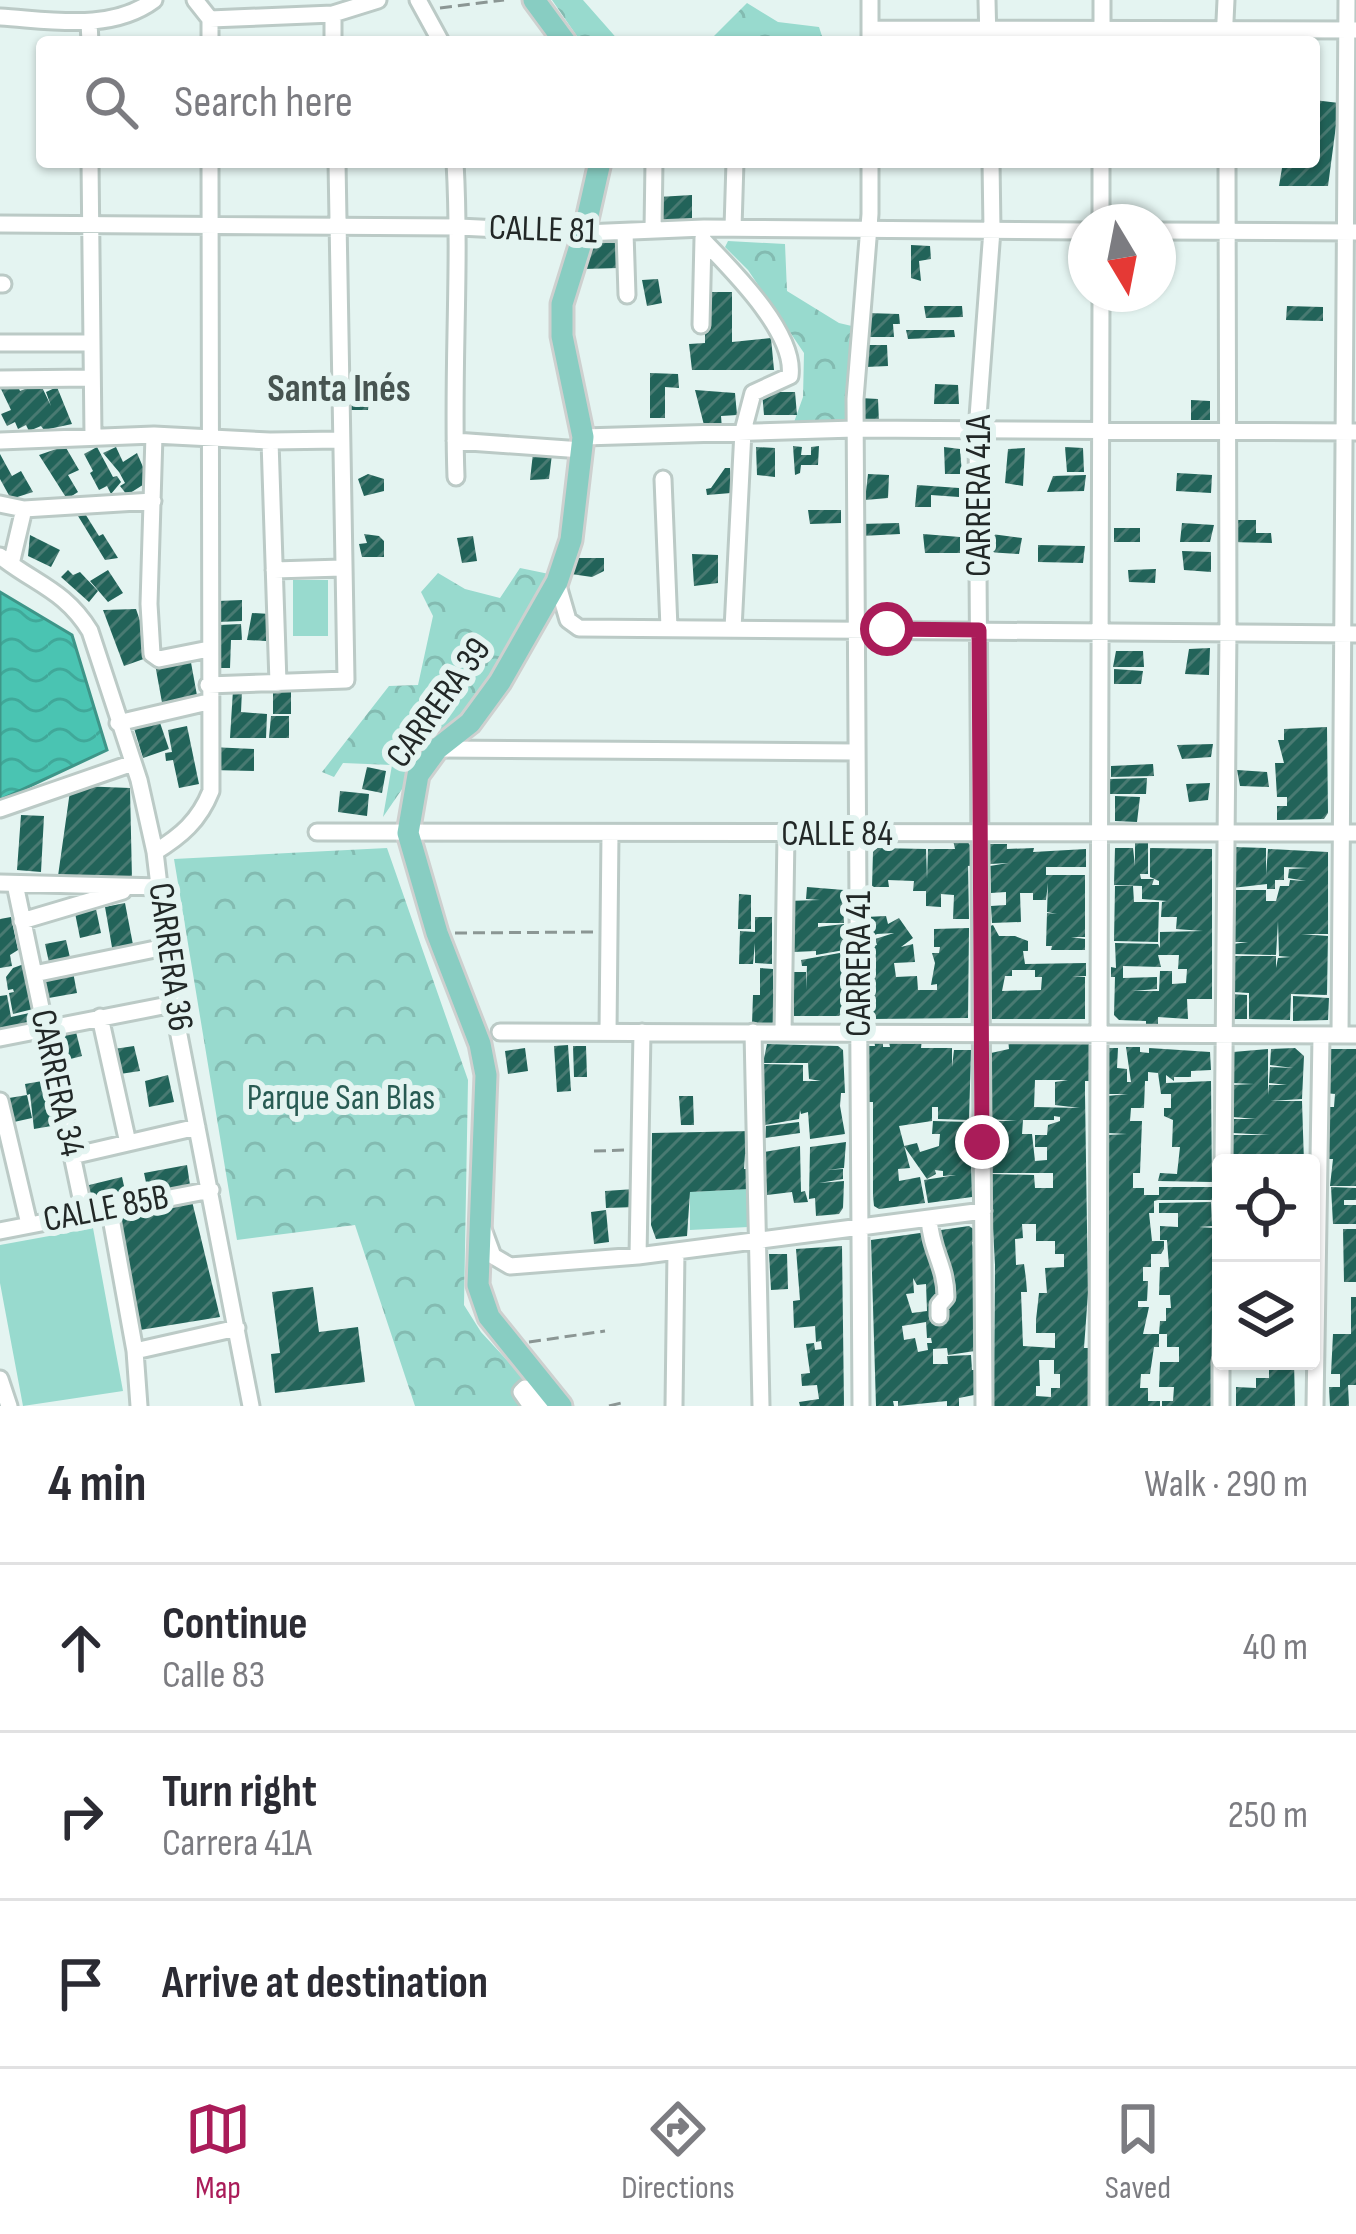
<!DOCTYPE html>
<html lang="en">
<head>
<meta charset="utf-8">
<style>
	:root { --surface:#fff; --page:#f7f7f7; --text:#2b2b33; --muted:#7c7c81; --line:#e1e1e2; --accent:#aa1c59 }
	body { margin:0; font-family:"Sofia Sans Condensed",sans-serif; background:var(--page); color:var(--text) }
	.controls { position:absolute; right:36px; bottom:36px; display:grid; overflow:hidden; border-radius:12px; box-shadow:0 3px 9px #0004 }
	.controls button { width:108px; height:108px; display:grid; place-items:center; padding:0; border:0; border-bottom:3px solid var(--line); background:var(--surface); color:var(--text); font:60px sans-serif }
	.compass { position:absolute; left:1068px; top:204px; width:108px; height:108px; border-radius:50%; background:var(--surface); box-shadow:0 3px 9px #0004; rotate:170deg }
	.stop { position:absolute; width:36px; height:36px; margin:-27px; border:9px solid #aa1c59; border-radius:50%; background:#fff }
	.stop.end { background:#aa1c59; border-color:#fff; box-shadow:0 3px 12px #0008 }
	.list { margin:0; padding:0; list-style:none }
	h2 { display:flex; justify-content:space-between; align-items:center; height:156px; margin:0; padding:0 48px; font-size:51px }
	h2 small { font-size:39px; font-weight:400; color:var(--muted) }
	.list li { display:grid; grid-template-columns:78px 1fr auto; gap:36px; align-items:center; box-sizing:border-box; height:168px; padding:0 48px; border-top:3px solid var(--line) }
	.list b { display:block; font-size:45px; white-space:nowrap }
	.list p { margin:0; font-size:39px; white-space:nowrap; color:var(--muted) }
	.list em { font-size:39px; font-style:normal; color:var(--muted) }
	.icon { flex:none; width:66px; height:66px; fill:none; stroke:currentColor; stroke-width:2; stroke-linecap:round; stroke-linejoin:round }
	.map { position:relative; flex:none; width:1356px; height:1406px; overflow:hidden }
	.search { position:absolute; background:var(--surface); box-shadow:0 3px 9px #0004; left:36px; right:36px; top:36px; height:132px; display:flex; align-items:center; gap:30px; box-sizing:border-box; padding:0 42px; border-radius:12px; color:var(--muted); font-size:45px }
	.sheet { height:660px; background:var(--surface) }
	nav { display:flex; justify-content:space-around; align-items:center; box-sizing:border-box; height:168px; border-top:3px solid var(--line); background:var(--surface); font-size:33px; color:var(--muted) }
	nav a { display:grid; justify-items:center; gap:6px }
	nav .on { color:var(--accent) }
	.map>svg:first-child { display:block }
</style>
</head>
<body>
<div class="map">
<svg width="1356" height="1406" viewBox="0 0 1356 1406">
	<defs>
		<pattern id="forest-crowns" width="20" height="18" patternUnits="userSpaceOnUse" patternTransform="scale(3)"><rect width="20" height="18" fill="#98dace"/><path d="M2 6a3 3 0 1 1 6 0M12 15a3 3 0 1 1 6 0" fill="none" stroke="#83bbb1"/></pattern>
		<pattern id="water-waves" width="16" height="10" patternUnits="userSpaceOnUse" patternTransform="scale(3)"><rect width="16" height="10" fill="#4ac4b2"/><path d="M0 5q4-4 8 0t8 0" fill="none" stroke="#40a899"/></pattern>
		<pattern id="building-hatch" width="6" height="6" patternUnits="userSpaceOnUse" patternTransform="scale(3)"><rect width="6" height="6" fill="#226359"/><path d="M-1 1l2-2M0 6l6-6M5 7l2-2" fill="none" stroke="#497a72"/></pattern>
	</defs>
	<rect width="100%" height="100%" fill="#e4f4f1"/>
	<path fill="#98dace" d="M293,580H328V636H293Z
		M750,1189L748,1227L690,1230V1192Z
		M93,1228L123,1391L23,1406L0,1283V1245Z"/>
	<path fill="url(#forest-crowns)" d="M552,0H583L620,42H581Z
		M747,3L778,22L819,27L822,36L773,38L772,42H708Z
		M728,241L785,244L787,291L839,323L856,327L850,425H793L803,397L804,353L748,270L725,247Z
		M520,568L554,575L468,715L411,776L383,817L392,765L343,763L334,777L322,772L389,686L418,685L433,616L421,592L438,573L465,589L500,598Z
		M387,848L468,1080L464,1305L481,1332L549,1406H415L355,1225L237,1240L174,859Z"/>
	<path fill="url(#water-waves)" stroke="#3e9588" stroke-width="3" d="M0,592L72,635L107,750L0,800Z"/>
	<path fill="url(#building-hatch)" fill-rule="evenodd" d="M1314,100L1339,103L1328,186H1279L1283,162H1314Z
		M692,195V224H661L658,197Z
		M590,241L618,243L619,268L583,269Z
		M911,245L930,246L931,259L919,261L921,281L911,278Z
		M658,279L662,303L647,306L642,280Z
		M705,292H732V342L771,338L774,370H692L689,344L705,343Z
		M924,306H962L963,317L926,318Z
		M1287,306L1323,307V321L1286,320Z
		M867,313L899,314L900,324H893L894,337H870Z
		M906,330H954L955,337L908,339Z
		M866,345H887L888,366L866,367Z
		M650,373L678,374L679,388L665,387V418H650Z
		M16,382L20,391L40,383L51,406L46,392L57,387L72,424L44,430L41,426L29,431L26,425L18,429L15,422L7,426L1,414L11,410L1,389Z
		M935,384L958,385L959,404H934Z
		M695,390L735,393L737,415L721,416L722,429H705Z
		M348,391H370L368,410H344Z
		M762,392H795L797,415H764Z
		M860,398L878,399L879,422H862Z
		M1191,400L1210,401V420H1191Z
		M65,446L79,470L68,475L78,492L67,499L39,455Z
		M793,446L802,447L801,455H811V447L819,446L818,465H801L800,473L795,475Z
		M97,447L113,477L117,476L121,482L111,494L107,486L99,490L90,473L93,471L84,454Z
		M116,447L123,462L137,453L149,481L127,495L120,486L125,483L119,472L103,453Z
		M756,447L775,448V477L757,475Z
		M944,447L960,449L962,474H945Z
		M1065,447L1083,448L1084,472H1067Z
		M1025,448L1023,486L1005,483L1008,449Z
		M533,453L552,454L549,479L530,480Z
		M0,454L12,476L21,471L33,492L11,499L0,479Z
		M725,468H730L731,493L707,495L706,489L711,488Z
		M1177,473L1212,475L1211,493L1176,491Z
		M368,474L384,479V491L364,496L358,479Z
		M868,474L889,475L888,498L865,500Z
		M1086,475L1084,491L1047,492L1053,476Z
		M917,485L959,488V497L931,495V507H915Z
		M808,510H841V523L810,524Z
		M84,512L99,536L103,534L118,558L105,560L78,516Z
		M1234,520H1256V533H1271L1272,543L1231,542Z
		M899,523L900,534L861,536L860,524Z
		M1182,523L1214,525L1210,542H1180Z
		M1114,528H1140V542H1114Z
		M984,533L1022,538L1019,554L987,552Z
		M364,534L379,536L384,541V557H362L359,544L367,543Z
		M923,534L960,537V553H925Z
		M30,535L60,550L51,567L28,556Z
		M473,536L477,561L462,563L457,538Z
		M1038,545L1085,546L1083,563L1038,562Z
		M1182,551L1211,552V572L1184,570Z
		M692,554L718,555V583L694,586Z
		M576,558H604V571L592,577L571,574L570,562Z
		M1156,569L1155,583L1129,582L1128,570Z
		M68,570L73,575L80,572L98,591L89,602L61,577Z
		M108,570L123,593L108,602L90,581Z
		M242,600V621L218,622V601Z
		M136,609L152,656L124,666L103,610Z
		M252,613L270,614L266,641L247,640Z
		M241,624L242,640H231L230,668H221L219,625Z
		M1210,648L1209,675L1185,674L1189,649Z
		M1116,651H1143L1144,667H1113Z
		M190,657L198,701L163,708L155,664Z
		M1114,669L1143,671L1141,684H1114Z
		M273,689H291V714H273Z
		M233,690H242L241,712L267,714L266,738H230Z
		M271,716H289V738H269Z
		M158,717L169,749L143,758L133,725Z
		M187,726L199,784L179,788L173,760L166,761L165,753L172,752L168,730Z
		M1327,727L1328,813L1324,819L1277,820V806H1287V797H1277L1275,763H1284L1278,740H1284V729Z
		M1213,744L1211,757L1182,759L1177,745Z
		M211,747L254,749V771L212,770Z
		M1153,764L1154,776L1111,777V766Z
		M367,767L386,771L382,793L362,789Z
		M1237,770L1267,772L1269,787L1240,786Z
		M1147,778L1146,794H1110V779Z
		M1210,783L1208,800L1189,802L1186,784Z
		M79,786L130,788L132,880L58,876L70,791Z
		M340,791L369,794L367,816L338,812Z
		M1115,796L1140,797L1137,822L1115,821Z
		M21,815L44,816L41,872L17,870Z
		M953,840H966L973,849L975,866H968L969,919H953L954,895L941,894V907L926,906V891H913L914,881L888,880L889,887H872L873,852L877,848L926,849L927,879L928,849H955Z
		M1135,843H1148V874H1140L1141,879H1154L1152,885H1159V881L1150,877V848L1212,849V999H1187L1188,1019L1158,1017V1026H1146V1021L1119,1020L1114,1015L1115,977H1111V967L1116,968L1115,943L1158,944L1160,948V932L1203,931L1176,929L1177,917H1161L1162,902L1167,901L1142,899V886L1114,885L1115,848H1133L1135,866ZM1158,955H1179L1178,969H1187L1186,983L1172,984V971H1160L1159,991H1132L1157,989V977L1123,978V966L1161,967Z
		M989,844H1007V849L1034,848L1033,852L1086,849V867H1046V875H1085V937H1071L1085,939V950H1051L1052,946H1046L1047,913L1057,914L1047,912L1048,883L1046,900H1033V893H1020L1021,922L992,923L991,906L1006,905V892L991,893L990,866L1008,863L990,864Z
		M1233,847L1266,848V875L1268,849L1328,852V934H1301L1328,936L1327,995L1291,994L1290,1020L1249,1019V993L1233,992V956H1276V968L1278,958L1291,957L1279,956L1278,921L1276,955L1233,954V944L1248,942H1232V890H1266V901H1276L1280,886H1289L1290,880L1306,881L1288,878L1289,869L1310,868L1284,867V880H1275V889H1267V884L1232,888Z
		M1115,886H1133L1134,902H1159L1158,942L1114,941Z
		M807,887L844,890V898H847L843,902L844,923H818V927L844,924V950L816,955V951L793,952L794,972H806V990L807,966H802L801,960L845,952L844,1012L839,1016H794V989L788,990L786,901L820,900L806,899Z
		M739,894L751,895V929H738Z
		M125,903L134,950L113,953L105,907Z
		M96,909L101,933L80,938L75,913Z
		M886,916L888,924L899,918L913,938L901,947L913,944L915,962L894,963L896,977L917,976L918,990H937V984L931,985L935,963L932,953H939L940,947H934V929L969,928L968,1018L872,1019L874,965L870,946L877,945L875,939L894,933L877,934L868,939L866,917Z
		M11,917L18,950L10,955L12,966L0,968V919Z
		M755,917H772V964L755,963V943L753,964H739L740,931L755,932Z
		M993,925L999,936H1015L1028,941V951H1023L1025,964L1086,963V976H1072L1085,977V1019H992L991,936H982V929ZM1012,970H1035V977H1042L1041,990L1002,991L1005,976H1012Z
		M66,940L71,962L50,967L45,944Z
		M24,964L33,1009L13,1014L9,993L14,992L13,989L8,990L6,977L13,968Z
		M760,968L773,969V994H777L773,1025L752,1024L753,995H760Z
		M73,972L77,993L43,999L38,978Z
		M1231,994L1247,995V1019H1231Z
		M7,995L11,1017L34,1012L37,1026L0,1029V996Z
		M1293,996L1329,998L1328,1020L1293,1021Z
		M76,1032L82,1056L59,1062L53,1036Z
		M915,1038L922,1039L921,1048H952V1067L954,1050H971L969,1120L938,1119V1107H932V1121L899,1126L910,1168L898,1169L899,1181L920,1177L925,1203L879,1209L874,1206L873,1196V1102H863V1089L869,1090V1046H875L874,1039L883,1040V1047H890L889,1042L914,1044Z
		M1008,1039H1084L1090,1046V1081H1085V1094L1088,1293L1084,1348H1091V1406H994L995,1265L990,1174L1034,1175L1035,1188H1053V1173H990L991,1121H1017L990,1119L991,1053L1009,1049ZM1035,1080H1068L1055,1082V1105L1080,1108L1034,1107ZM1054,1116L1060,1117V1121L1048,1125L1047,1135H1035V1147H1047V1160L1035,1161L1032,1134H1022L1023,1120H1054ZM1022,1224H1036V1241H1055V1254H1064V1267L1045,1268L1047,1293H1039L1036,1320V1333H1055V1348L1023,1346L1021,1292H1027L1026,1279L1024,1264L1016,1265L1015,1239L1023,1238ZM1039,1360H1054V1374H1060V1388H1051V1397L1036,1396V1386H1040Z
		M767,1044L838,1046L843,1050L845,1093H841L840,1106L845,1134L810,1139L808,1112L801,1114L800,1110L799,1119L765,1125L763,1064L803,1065V1081H821L809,1079L808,1063H763Z
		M568,1045L571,1091L557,1092L554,1046Z
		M134,1046L140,1071L120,1074L114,1049Z
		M573,1046H586L587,1077H574Z
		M1126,1047H1140V1052L1149,1053V1048L1210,1052L1211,1070L1191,1071V1077H1174V1081L1166,1075V1083L1211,1081L1212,1182L1158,1181L1160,1173L1177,1174L1180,1147H1172L1173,1120L1164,1116V1108H1171V1094H1161L1158,1073L1148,1072V1081H1145L1144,1108H1131L1130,1121H1142L1140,1173H1133V1188H1144V1195H1159V1187H1212V1200H1158L1154,1201V1213H1149L1152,1241H1164V1249L1161,1254H1151V1267H1143V1281H1148L1147,1301H1138V1307H1149L1143,1334H1159V1347H1154L1150,1374H1141L1140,1388H1148V1401H1160V1406H1108L1107,1135L1127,1134L1108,1133L1107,1096L1128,1094H1102V1068H1107V1048H1118L1117,1068L1127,1069V1082H1131Z
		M525,1048L528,1071L508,1074L505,1051Z
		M1295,1048L1304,1056L1302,1099L1270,1101H1302L1304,1163H1232L1233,1135H1270L1233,1133L1234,1119H1256L1233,1117L1232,1085L1254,1084L1232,1083L1233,1052L1268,1049V1095L1269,1085H1287L1269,1083L1270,1067L1293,1068L1270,1065L1271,1049Z
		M1330,1049H1356V1186H1330L1333,1159H1324L1325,1107H1334L1335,1094L1325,1093L1326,1054Z
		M168,1075L174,1102L149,1107L145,1081Z
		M48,1080L57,1125L34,1129L30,1094L27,1095L25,1084Z
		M27,1095L32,1118L14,1122L9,1098Z
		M679,1096H693L694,1125H681Z
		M933,1121L970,1122L972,1197L928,1203L924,1180L956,1175L943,1176V1171L935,1170L936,1174L927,1179L904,1146L917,1143L920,1152L939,1146L940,1134H932Z
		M799,1122L800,1133L765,1138L766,1126Z
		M752,1131L751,1154H745L744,1169H749L750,1189L690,1192L687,1236L656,1239L651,1225L652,1133Z
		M846,1142L844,1168L827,1170L843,1169V1179L819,1183L844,1181L843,1208L839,1214L816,1216L815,1198L809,1199L810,1147Z
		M800,1146L801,1192L805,1191L808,1202L794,1203L792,1192L767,1195L764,1152Z
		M187,1165L190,1185L148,1192L144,1173Z
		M122,1177L126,1195L89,1203L85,1186Z
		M1331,1187L1356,1188V1200H1344V1205H1356V1224H1333Z
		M635,1189L636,1207L606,1208L605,1191Z
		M191,1197L220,1317L140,1330L113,1210Z
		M1211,1202L1212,1226L1199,1227L1213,1228L1211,1406H1162V1401H1173L1174,1387H1159L1160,1362H1179V1347H1167V1334H1159L1160,1321H1166V1308H1171L1170,1295H1159L1160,1267H1169L1167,1240H1160V1226L1178,1227V1213H1159V1203Z
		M606,1210L609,1242L594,1244L591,1212Z
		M969,1226L975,1230L976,1241L972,1242L978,1271L975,1295L979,1344H975V1351L948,1355L947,1348L933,1349V1364H948L947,1356L971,1355L972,1370H980L979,1394L959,1398V1406H947V1401L898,1406V1401H893L894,1406H876L871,1240ZM913,1278L917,1285L926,1284L927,1311L912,1313L906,1294L914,1293ZM926,1322L927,1338H931L932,1343H927L928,1350L918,1352L915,1338L904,1340L902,1326Z
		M1343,1229H1356V1282H1344Z
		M842,1246L844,1406H800L799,1402L819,1399L817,1385L802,1386L801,1374L810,1373L806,1344L814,1343L815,1350L822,1349L821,1341L816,1342L815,1326L794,1328L793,1301L800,1300L796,1249Z
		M769,1254H787L788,1289L771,1290Z
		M313,1287L319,1332L358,1327L365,1382L275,1393L271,1354L280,1353L272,1292Z
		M1351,1297H1356V1385H1348L1349,1406H1330L1329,1387H1340V1374H1331L1333,1334H1351Z
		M1269,1361H1294L1295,1406H1236V1387L1256,1388V1378H1269Z"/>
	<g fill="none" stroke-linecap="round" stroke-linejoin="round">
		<defs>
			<path id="minor" d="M195,0L210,19V42
				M418,0L441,42
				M870,0V42
				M987,0L988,42
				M333,14V42
				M0,17C51,20 111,32 154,0
				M210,19L333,14L378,0
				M89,22L90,42
				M870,29L1356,30
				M1102,42V0
				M1224,42L1226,0
				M90,162L93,436
				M455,162C461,267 452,372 456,477
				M1101,222V162
				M0,224L459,227L584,233L704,228L1086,231
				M733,228L735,162
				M653,230L654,162
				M1158,231L1356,232
				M625,232L627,295
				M703,240C732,270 796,333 790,376L753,393L743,431L733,629
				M0,284H3
				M701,325L703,238
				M0,343H92
				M0,379L92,378
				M154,435L149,604L152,654L159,659L209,649
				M583,437L855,429L1356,432
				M0,441L154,435L270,441L340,440
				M270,441L278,683
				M455,441L582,450
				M663,479L669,628
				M0,504L24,509L153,501
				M0,556C35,584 65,590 90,631L139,780L155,852L173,1004L251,1406
				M11,564L24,509
				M274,570L342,568
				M557,582L568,620L579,628L1356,634
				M208,685L346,680L337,162
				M118,723L208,702
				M438,749L855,752
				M0,809L133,763
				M317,832L1356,833
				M155,852C181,836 199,821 211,791L210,162
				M0,883L161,887
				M15,884L84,1212
				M22,921L123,891
				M34,974L165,947
				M100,1017L128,1143
				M500,1032L1356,1035
				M608,1032L610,833
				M753,1032L761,1406
				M783,1032L786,834
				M1340,1035L1347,0
				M0,1038L173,1004
				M0,1101L29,1224
				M72,1156L197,1127
				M1223,1163L1228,630L1227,162
				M109,1207L135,1351L139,1406
				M929,1218C931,1252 946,1265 946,1297L939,1305V1316
				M483,1229L493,1256L510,1266L638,1256L983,1211
				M0,1231L211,1190
				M638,1256L642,1032
				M135,1351L237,1328
				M0,1379L9,1406
				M531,1406L521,1392L525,1388L543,1406
				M674,1406L676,1251
				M861,1406L855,399L870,214V162
				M984,1406L977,430L992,230L991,162
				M1098,1406L1101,294
				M1221,1406V1361
				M1315,1406L1321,1036"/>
			<path id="major" d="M534,0L565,42
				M561,1406L489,1317L478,1285L486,1075L480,1044L437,933L408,833L418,775L437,749L470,723L500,682L557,582L571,540L583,437L562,336V304L584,233L600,162"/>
		</defs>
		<use href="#minor" stroke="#bbcac6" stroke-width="21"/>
		<use href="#major" stroke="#ced0cf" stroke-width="27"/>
		<path stroke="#8b9694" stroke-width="3" stroke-dasharray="12 6" stroke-linecap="butt" d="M440,8L504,0
			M455,933L595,932
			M594,1151L628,1150
			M529,1342L605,1331
			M609,1406L621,1403"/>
		<use href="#minor" stroke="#fff" stroke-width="15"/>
		<use href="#major" stroke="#88cdc2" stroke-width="21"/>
	</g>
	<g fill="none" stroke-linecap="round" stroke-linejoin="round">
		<path stroke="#aa1c59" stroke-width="15" d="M887,629L979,630L982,1142"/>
	</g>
	<g text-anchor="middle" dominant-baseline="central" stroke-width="12" stroke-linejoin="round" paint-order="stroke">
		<g font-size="36" fill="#222827" stroke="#e4f4f1">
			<text transform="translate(543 230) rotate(2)">CALLE 81</text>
			<text transform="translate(979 496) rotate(-90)">CARRERA 41A</text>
			<text transform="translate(439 703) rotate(-54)">CARRERA 39</text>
			<text x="837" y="834">CALLE 84</text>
			<text transform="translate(170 957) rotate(82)">CARRERA 36</text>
			<text transform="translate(859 964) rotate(-90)">CARRERA 41</text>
			<text transform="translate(57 1083) rotate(78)">CARRERA 34</text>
			<text transform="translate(106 1209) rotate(-11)">CALLE 85B</text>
		</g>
		<g font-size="36" fill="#285b53" stroke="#e4f4f1">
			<text x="341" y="1098">Parque San Blas</text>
		</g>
		<g font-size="39" font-weight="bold" fill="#475451" stroke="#e4f4f1">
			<text x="339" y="389">Santa Inés</text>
		</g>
	</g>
</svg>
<div class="controls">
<button><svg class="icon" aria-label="locate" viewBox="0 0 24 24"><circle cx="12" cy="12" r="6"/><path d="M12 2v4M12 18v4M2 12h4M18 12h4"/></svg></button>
<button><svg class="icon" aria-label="layers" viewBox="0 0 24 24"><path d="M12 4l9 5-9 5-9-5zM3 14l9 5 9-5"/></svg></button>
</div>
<svg class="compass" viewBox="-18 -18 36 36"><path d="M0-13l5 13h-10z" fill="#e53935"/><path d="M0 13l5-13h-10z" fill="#7c7c81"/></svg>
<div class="stop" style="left:887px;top:629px"></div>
<div class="stop end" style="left:982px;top:1142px"></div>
<div class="search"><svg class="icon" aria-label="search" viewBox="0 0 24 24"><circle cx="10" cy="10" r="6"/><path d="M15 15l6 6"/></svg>Search here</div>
</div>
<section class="sheet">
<h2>4 min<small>Walk · 290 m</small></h2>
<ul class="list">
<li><svg class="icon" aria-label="ahead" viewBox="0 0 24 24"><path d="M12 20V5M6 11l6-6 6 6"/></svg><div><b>Continue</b><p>Calle 83</p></div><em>40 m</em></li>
<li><svg class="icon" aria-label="right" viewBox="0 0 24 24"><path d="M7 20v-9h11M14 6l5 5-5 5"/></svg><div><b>Turn right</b><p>Carrera 41A</p></div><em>250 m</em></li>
<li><svg class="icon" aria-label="arrive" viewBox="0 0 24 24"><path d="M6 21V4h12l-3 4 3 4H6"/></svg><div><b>Arrive at destination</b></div></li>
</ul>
</section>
<nav>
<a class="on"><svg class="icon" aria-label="map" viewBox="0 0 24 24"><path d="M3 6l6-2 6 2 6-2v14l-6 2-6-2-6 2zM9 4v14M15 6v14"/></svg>Map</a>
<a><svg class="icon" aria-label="directions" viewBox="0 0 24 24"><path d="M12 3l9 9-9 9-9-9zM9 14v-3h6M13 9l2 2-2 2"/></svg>Directions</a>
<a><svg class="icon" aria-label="saved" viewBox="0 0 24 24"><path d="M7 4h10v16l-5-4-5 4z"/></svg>Saved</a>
</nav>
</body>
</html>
